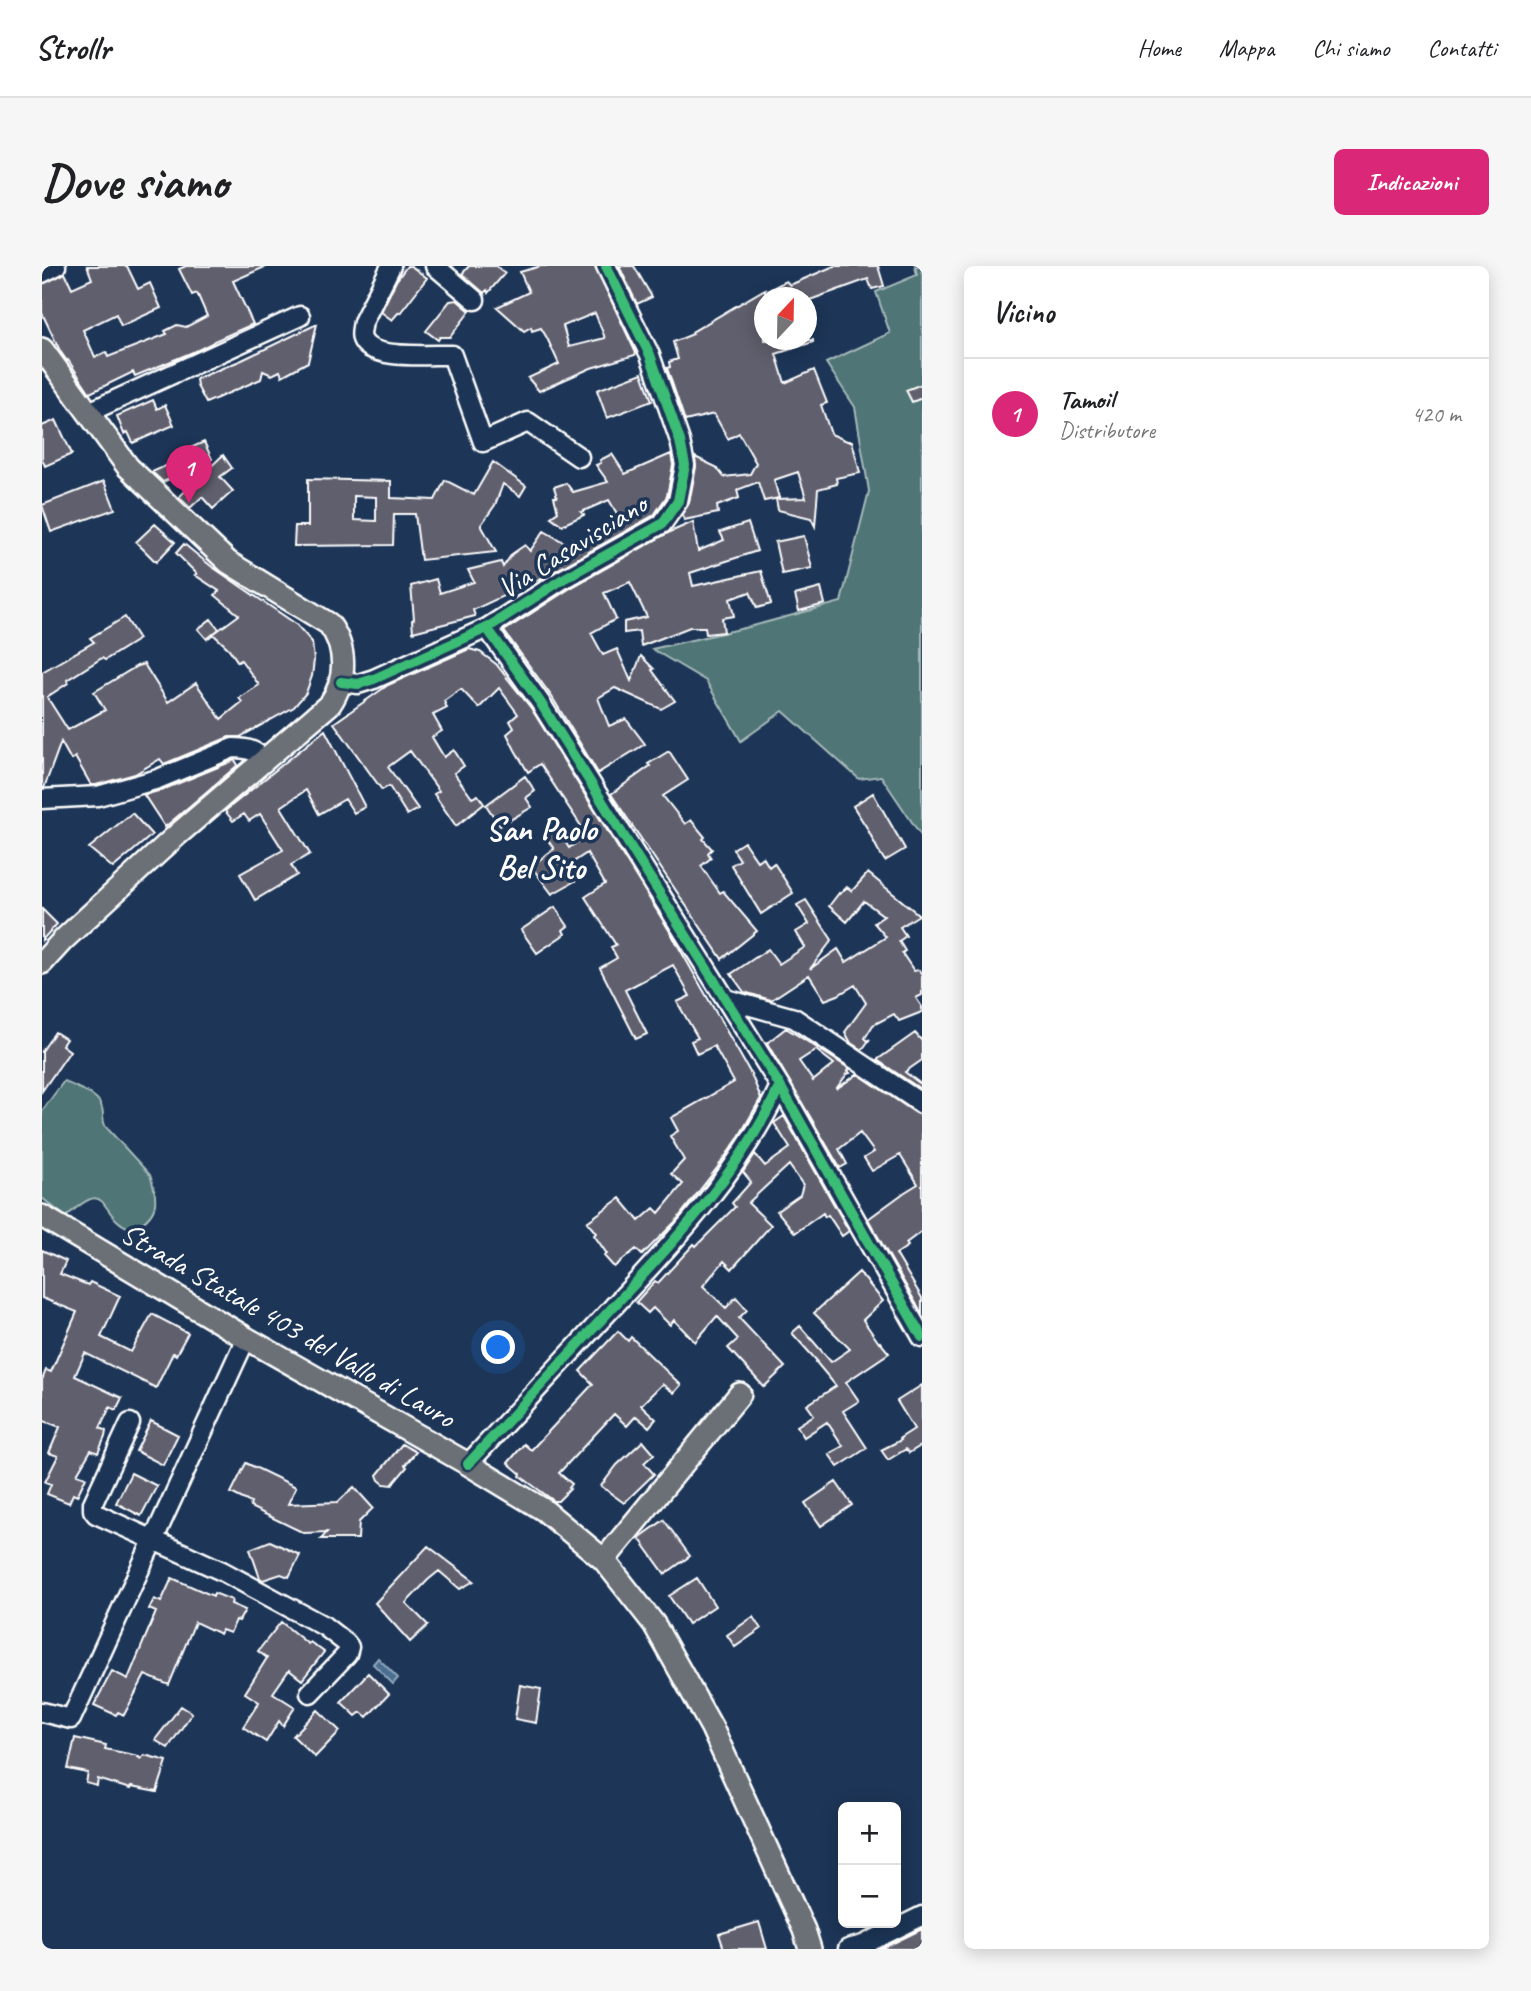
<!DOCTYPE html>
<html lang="it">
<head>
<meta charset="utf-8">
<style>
	:root { --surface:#fff; --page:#f6f6f6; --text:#202124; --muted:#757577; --line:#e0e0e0; --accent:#db2777 }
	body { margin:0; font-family:Caveat,sans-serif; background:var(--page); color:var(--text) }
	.controls { position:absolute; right:21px; bottom:21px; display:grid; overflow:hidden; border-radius:10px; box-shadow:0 4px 18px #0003 }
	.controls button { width:63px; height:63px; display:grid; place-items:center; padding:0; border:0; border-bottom:2px solid var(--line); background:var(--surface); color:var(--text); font:35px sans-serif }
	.compass { position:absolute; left:712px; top:21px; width:63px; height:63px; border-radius:50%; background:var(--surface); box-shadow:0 4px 18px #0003; rotate:22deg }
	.you { position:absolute; left:457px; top:1082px; width:24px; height:24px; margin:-18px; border:5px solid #fff; border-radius:50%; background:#1a73e8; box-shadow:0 0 0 10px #1a73e833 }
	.badge { display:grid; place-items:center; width:46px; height:46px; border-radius:50%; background:var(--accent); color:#fff; font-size:23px; font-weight:700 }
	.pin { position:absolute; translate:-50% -58px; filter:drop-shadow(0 2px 4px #0008) }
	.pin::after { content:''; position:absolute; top:37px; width:24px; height:21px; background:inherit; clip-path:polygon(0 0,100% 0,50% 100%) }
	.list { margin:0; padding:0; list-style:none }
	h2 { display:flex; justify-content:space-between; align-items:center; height:91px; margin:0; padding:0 28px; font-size:30px }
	h2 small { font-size:23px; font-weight:400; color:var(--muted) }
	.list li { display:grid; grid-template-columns:46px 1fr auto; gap:21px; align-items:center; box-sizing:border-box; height:112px; padding:0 28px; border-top:2px solid var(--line) }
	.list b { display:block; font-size:26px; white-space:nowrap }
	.list p { margin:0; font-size:23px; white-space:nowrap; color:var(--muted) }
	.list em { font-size:23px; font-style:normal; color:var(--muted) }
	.map { position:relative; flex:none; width:880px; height:1683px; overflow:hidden; border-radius:10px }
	header { display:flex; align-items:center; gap:42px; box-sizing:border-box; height:98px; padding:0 35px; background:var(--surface); border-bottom:2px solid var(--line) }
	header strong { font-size:33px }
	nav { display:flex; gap:38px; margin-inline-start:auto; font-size:24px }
	.intro { display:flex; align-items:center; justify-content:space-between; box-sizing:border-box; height:168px; padding:0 42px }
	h1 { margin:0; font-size:49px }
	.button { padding:18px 32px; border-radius:10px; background:var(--accent); color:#fff; font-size:24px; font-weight:700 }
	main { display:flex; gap:42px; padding:0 42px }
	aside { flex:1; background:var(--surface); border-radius:10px; box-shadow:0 4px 18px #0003 }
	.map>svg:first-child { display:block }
</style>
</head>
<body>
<header>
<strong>Strollr</strong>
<nav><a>Home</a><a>Mappa</a><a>Chi siamo</a><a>Contatti</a></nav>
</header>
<div class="intro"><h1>Dove siamo</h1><a class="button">Indicazioni</a></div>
<main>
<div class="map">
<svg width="880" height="1683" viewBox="0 0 880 1683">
	<rect width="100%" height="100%" fill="#1d3557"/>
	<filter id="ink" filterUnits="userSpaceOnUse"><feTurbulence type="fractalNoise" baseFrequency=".0143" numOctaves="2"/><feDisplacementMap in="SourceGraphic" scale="14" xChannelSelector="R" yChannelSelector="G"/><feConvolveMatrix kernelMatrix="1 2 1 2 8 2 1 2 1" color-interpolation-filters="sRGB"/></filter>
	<g filter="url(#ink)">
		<path fill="#4f7476" stroke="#a7baba" stroke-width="2" d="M873,0H880V571L839,510L817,513L741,445L699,475L664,415L610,383L707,361L799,336L827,225L813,141L784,97L848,67L834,26L875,9Z
			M22,815C33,822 57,827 60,842C62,848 60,853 63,860L108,909C117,935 117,950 90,963C54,951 70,908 24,951L0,932V845Z"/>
		<path fill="#486e8f" stroke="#91a8bc" stroke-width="2" d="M336,1392L356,1412L351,1418L331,1398Z"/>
		<path fill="#615e6d" stroke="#fff" stroke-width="2" fill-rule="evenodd" d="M45,0H85L96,23L108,17L119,42L79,60L74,48L41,64L53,91L64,86L66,91L125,68L123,65L135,59L144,61L165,50L155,27L150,29L137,3L144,0H225L191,15L211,58L172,75L170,77L156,84L93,110L91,106L48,127L26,94L25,95L18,85L0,47V18L23,7L30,22L50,13Z
			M365,0H369L385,12L358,47L357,46L350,54L339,46L354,15Z
			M427,0H454L463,7L446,27L445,24L442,27L420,8Z
			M499,0H553L594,87L593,89L549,102L497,125L486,112L517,98L505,72L499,62L490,65L489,61L482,65L455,41L487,26L478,6ZM553,47L563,72L527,81L521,60Z
			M577,0H592L610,31L595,38Z
			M792,0H836L842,20L830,23L826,13L765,35V32H723V74H771V76L734,88L743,117L772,104L785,137L779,139L789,168L805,175H810L818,207L794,212L795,218L776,223L773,260L769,252L736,244L734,233L764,232L756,206L732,214L737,232L722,235L716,216L695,224L697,232L675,240L676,247L642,254L640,248L647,237L654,201L653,191L674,201L682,211L708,208L714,197L697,167L686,173L672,148L643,155L625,102L628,101L627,96L636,93L631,76L651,68L650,66L723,23V26L744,15L748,19Z
			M415,34L428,45L408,71H398L396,74L384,65L408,35Z
			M275,58L266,96L240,110L238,105L230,109L221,105L219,113L164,137L155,120L154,113L200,94Z
			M600,107L610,135L565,152L555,124Z
			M880,118V132L870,136L864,124Z
			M111,134L115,143L123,139L132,159L91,177L86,166L82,168L75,150Z
			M14,154L30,188L3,200L0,193V160Z
			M162,176L170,193L121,216L110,206L142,192L139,186Z
			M570,188L583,208L629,188L631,199L625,230L612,249L506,309L431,344L433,350L371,366L370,354L372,353L369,320L394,313L398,327L432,316L426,304L459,296L461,301L470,288L483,279L488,285L502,265L527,279L530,273L534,278L581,258L567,234L539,246L542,249L520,259L509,251L516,246L512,231H515L512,221L524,217L531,226L566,216L554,199L559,197L558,194Z
			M181,189L190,202L178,211L191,225L171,243L160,231L148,242L137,231Z
			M451,196L484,220L478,230L461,218L453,239L439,259L454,286L379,294L373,248H352L351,279L252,280L253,260H266V213L349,215V232L393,234L403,214L432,229ZM312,230L334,231V255L312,254Z
			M62,215L73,243L9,266L0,239Z
			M651,256L656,285L682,274L678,266L706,257L715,285L648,307L651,320L719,305L729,338L715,342L708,326L688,333L692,350L680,352L682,366L664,368L663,361H648L599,380L597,365L582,367V356L605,351L588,316L562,327L574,353L549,367L561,389L575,383L589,415L599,390L612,403L610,404L633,435L619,443L573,422L556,432L567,460L584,453L603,478L556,507L510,431L462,365L527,323L626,267Z
			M113,258L133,276L114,296L94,276Z
			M762,270L770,302L740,308L733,276Z
			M142,278L169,300L254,358L270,376L272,394L270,410L264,427L252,441L198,471H187L122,498L118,493L93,508L54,519H49L33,491L29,494L19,476L2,522H0V406L52,376L48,372L83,351L97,373L63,394L60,392L25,414L26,417L5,431L26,464L63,444L52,426L95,400L102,398L126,436L154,417L179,453L200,436L197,432L217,419L199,394L196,396L187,383L171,368L197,349L173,329L177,325L153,309L155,308L134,287Z
			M779,322L783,338L757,345L753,329Z
			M169,353L177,363L165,373L156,363Z
			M427,383L438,386L454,398L489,442L627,664L709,808L719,832L695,874L675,902L633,956L600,989L594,983L572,1001L562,990L565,988L552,969L554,967L545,956L578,932L597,955L612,942L617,947L641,918L629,908L642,894L628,870L636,865L629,852L692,816L672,780L655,788L649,775L656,772L635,736L648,730L631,699L583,724L605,768L594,773L558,702L575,692L569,681L574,679L543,631L563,618L545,587L524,601L533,615L510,628L489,600L512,583L503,570L516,564L527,582L545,569L498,498L486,506L473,484L465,468L472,462L468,455L476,448L457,422L437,442L419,423L402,435L405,442L391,449L400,465L390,471L402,491L412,484L422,500L412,507L430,532L436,529L442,538L414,560L392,528L397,525L368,485L346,501L376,543L365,549L347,520L340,524L292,457L346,419Z
			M283,464L323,541L312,547L303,533L277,548L264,524L239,541L268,588L249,599L255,609L213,634L198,608L241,584L218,548L207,555L202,548L191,555L183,545Z
			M627,485L646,514L621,530L643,558L649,554L663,571L661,573L670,583L666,587L669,592L659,600L678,627L681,625L715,665L680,693L569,528L608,500L606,498Z
			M193,494L196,499L123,561L102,529L120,524Z
			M483,510L493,525L484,532L490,541L458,560L444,539Z
			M831,527L863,583L843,595L836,584L825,562L811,540Z
			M90,547L110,569L71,602L47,582Z
			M702,576L715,595L721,591L727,601L732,597L751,627L719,648L689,599L698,594L691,583Z
			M826,607L877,649L858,661L864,670L857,675L863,685L860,687L872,705L877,704L880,709V729L874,732L880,741V746L857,755L852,748L831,759L823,772L826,775L828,773L820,784L809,777L803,766L824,737L813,719L796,729L783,734L767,709L729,734L702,726L689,708L726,683L737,698L763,681L754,666L767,658L755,639L764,634L790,674L768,703L796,683L804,696L844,671L832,657L842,650L822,635L805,656L787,640L797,627L798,628L805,621L810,625Z
			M513,641L526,660L521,664L523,668L495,687L479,664Z
			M0,643L15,658L0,674Z
			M744,762L808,803L806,805L808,807L805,808L794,823L816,808L874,847L880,849V965L864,977L866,980L854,988L880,1032V1048L826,953L863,926L876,918L858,889L830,905L822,892L832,886L818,867L797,883L805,898L798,902L725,777ZM774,784L792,798L771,815L757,795Z
			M13,766L24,773L20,779L28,785L0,825V785Z
			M873,767L880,775V794L863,806L880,819V824L835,794Z
			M742,850L807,965L800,970L786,949L783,951L781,947L753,967L735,945L758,929L761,919L747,899L706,937L729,959L690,1003L682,995L661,1020L684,1042L694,1031L705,1044L697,1052L743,1101L722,1121L686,1082L696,1073L675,1050L653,1076L632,1054L628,1059L611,1042L606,1047L594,1036L613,1015L616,1017L652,978L654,980L693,941L690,937L709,916L701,906L713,888L723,900L748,882L732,857Z
			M0,984L24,995L18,1008L46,1019L48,1016L78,1030L59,1071L89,1086L110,1048L146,1067L134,1089L131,1087L114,1122L43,1087L33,1110L80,1132L74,1144L68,1141L58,1162L64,1165L63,1171L56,1187L49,1184L35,1208L44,1211L35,1230L31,1228L27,1237L5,1228L9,1218L3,1216L16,1190L7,1187L18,1161L0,1154V1114L4,1104L9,1106L35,1046L0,1032Z
			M817,1006L841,1035L821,1054L837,1077L838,1076L847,1087L804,1116L817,1135L801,1145L825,1182L796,1201L787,1188L801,1180L785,1156L762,1171L755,1160L772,1149L765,1139L794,1120L774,1096L775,1095L750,1067L758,1060L789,1096L808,1083L772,1047Z
			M576,1065L586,1075L589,1071L639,1119L632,1127L620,1118L599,1139L614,1153L607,1161L594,1150L585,1160L572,1148L517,1207L530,1218L527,1222L528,1223L516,1235H512L478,1210L479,1208L466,1197L482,1178L489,1184L551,1118L538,1105Z
			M880,1119V1179L867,1187L864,1183L846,1194L839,1184L859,1174L858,1172L872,1163L855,1135Z
			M109,1155L136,1169L121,1199L94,1185Z
			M601,1175L612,1188L602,1197L612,1208L582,1237L559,1220L575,1199Z
			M360,1178L374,1186L363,1199L365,1201L350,1219L342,1218L337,1214L335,1209Z
			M204,1197L254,1221L246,1238L296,1236L312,1221L331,1242L317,1256L316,1273H279L285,1266L262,1267L208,1241L209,1237L189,1227Z
			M89,1207L115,1220L99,1250L74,1237Z
			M794,1216L810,1239L779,1260L763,1237Z
			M622,1254L648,1290L623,1308L597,1272Z
			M228,1275L258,1289L247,1311L239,1308L221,1314L218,1312L208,1283Z
			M386,1280L432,1315L418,1323L397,1305L386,1314L364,1337L386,1359L368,1376L333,1337Z
			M130,1312L171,1330L172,1327L190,1334L189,1338L203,1344L197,1355L194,1354L188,1367L180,1364L178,1368L153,1356L127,1419L103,1409L82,1449L76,1446L74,1449L52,1439L70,1405L86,1413L114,1346L107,1343L112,1333L119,1336Z
			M655,1312L673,1340L646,1358L627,1330Z
			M711,1351L719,1363L693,1381L685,1369Z
			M239,1356L266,1378L268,1376L282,1386L260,1414L247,1404L231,1427L253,1441L241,1460L237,1455L224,1476L201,1461L217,1436L203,1427L225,1392L216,1385Z
			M326,1407L347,1428L325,1451L319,1446L314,1450L299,1436Z
			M478,1419L499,1423L494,1457L473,1453Z
			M139,1440L150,1447L126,1482L113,1474Z
			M276,1444L298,1465L273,1491L251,1470Z
			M33,1472L64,1479L63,1483L97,1490L96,1491L99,1493L102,1489L125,1495L115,1526L89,1521L88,1523L56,1513L55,1520L44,1517L46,1507L26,1503Z
			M717,1656L725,1683H682L677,1668Z
			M880,1663V1680L875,1683H839Z"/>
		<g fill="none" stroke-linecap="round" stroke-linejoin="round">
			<defs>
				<path id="minor" d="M349,0L321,56C320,62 318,68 320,73C328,95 390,88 410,89L441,176L486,156L537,191
					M393,0L433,34
					M0,7L14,0
					M47,146L258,50
					M445,362L521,313L620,258L636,235L643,199L638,175L608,89L564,0
					M299,416L316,418L332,413L445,362L498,436L738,820L880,1071
					M0,533L56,530L116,513L191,482C205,482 213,484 223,494
					M684,733L752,752L880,838
					M88,1157L51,1237V1244L54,1248L180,1305L282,1360L304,1377L307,1381L305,1388L268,1427
					M426,1198C475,1145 523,1093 571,1041C634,974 699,904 738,820
					M0,1446L29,1453L204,1072
					M806,1683L821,1679L880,1650"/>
				<path id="major" d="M0,83L86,201L186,296L287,358C305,382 305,413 288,438L136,568L21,674L0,697
					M0,950L204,1072L426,1198L502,1244L562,1294L612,1358L670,1462L762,1664L768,1683
					M562,1294L698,1128"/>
			</defs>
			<use href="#minor" stroke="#fff" stroke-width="23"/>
			<use href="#major" stroke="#fff" stroke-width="26"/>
			<use href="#minor" stroke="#1d3557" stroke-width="18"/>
			<use href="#major" stroke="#6b6f75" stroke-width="21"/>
			<defs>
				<path id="cycleway" d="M445,362L521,313L620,258L636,235L643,199L638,175L608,89L564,0
					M299,416L316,418L332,413L445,362L498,436L738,820L880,1071
					M426,1198C475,1145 523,1093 571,1041C634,974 699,904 738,820"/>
			</defs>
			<use href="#cycleway" stroke="#1d3557" stroke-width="15"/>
			<use href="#cycleway" stroke="#3abd76" stroke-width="10"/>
		</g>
	</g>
	<g text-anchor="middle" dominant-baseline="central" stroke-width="7" stroke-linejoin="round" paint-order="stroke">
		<g font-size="30" fill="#fff" stroke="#1d3557">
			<text transform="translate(530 280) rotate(-32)">Via Casavisciano</text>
			<text transform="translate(246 1059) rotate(30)">Strada Statale 403 del Vallo di Lauro</text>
		</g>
		<g font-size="33" font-weight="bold" fill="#fff" stroke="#1d3557">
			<text x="499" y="563">San Paolo<tspan x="499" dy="38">Bel Sito</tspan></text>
		</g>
	</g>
</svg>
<div class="controls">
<button>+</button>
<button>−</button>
</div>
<svg class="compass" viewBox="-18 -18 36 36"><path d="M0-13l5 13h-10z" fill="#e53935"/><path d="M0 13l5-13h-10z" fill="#757577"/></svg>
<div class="you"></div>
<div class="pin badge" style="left:147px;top:237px">1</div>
</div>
<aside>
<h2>Vicino<small></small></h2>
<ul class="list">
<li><span class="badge">1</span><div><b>Tamoil</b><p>Distributore</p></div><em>420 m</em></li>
</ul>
</aside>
</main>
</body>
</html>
